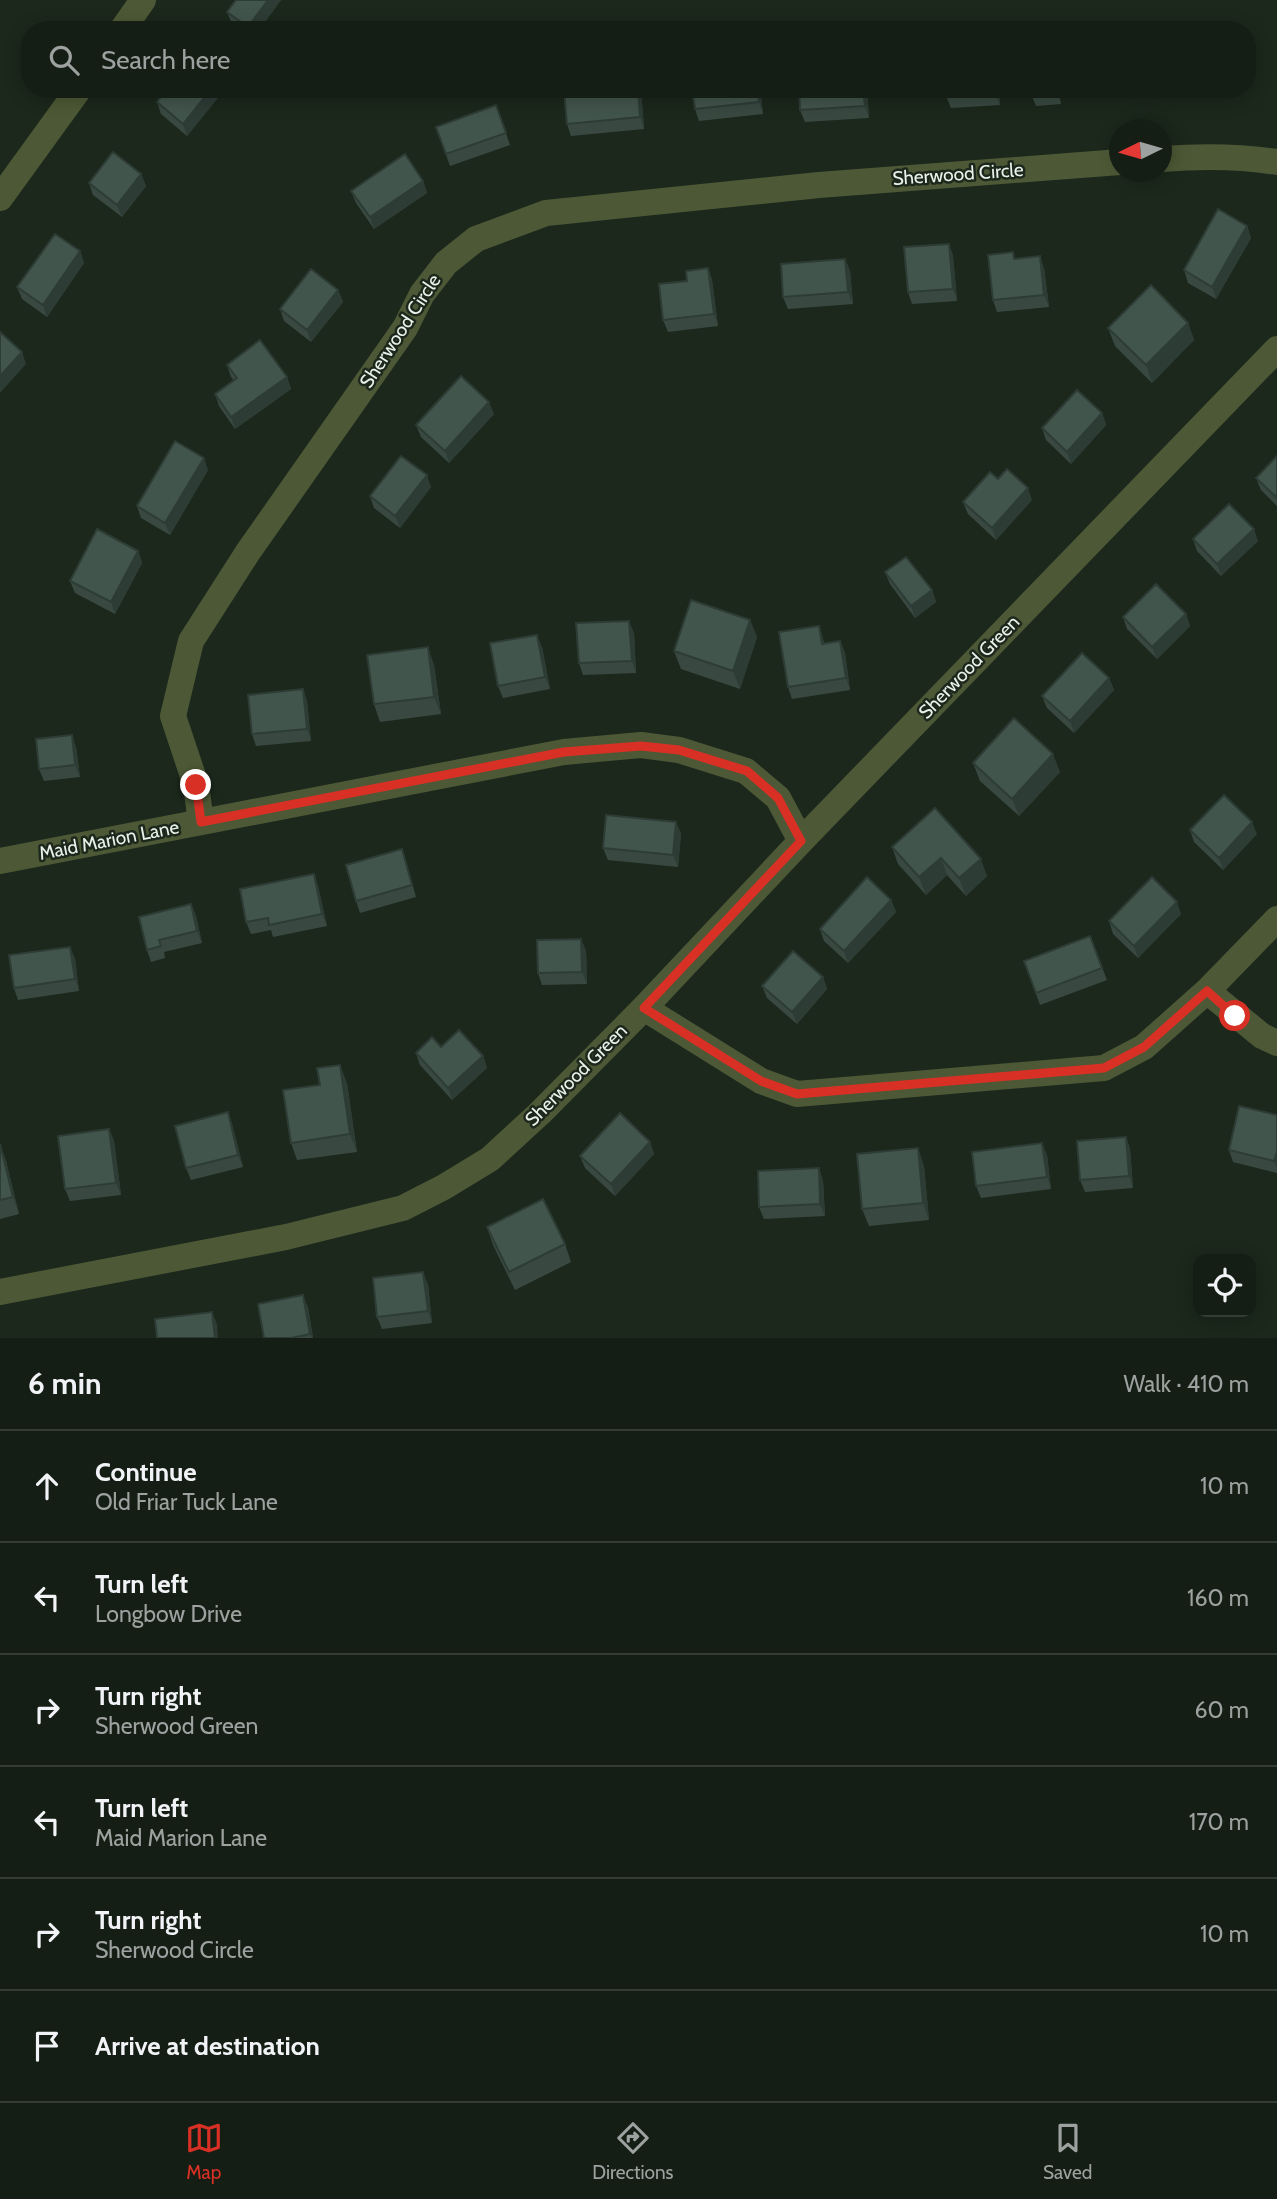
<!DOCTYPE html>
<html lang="en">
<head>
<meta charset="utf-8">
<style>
	:root { --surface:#151e15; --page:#222b22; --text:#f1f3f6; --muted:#9da2a0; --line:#343c34; --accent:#d93025 }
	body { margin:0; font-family:Cabin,sans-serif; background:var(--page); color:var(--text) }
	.controls { position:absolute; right:21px; bottom:21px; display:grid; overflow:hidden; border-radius:14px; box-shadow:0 4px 18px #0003 }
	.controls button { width:63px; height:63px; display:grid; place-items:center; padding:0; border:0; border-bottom:2px solid var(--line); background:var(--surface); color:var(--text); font:35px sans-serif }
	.compass { position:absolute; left:1109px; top:119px; width:63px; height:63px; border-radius:50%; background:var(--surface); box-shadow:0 4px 18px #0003; rotate:265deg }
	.stop { position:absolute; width:21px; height:21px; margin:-16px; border:5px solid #d93025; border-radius:50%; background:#fff }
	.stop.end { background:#d93025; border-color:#fff; box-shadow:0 2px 7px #0008 }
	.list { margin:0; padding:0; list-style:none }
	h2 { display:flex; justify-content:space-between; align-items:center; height:91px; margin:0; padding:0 28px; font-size:30px }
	h2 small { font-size:23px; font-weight:400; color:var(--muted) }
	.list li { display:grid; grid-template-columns:46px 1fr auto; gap:21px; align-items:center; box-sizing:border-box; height:112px; padding:0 28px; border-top:2px solid var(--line) }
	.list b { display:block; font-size:26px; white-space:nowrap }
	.list p { margin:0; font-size:23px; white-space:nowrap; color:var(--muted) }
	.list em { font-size:23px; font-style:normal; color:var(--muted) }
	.icon { flex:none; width:38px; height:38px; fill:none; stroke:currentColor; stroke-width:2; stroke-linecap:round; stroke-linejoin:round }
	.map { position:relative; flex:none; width:1277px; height:1338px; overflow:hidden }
	.search { position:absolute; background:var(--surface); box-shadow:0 4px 18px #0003; left:21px; right:21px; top:21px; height:77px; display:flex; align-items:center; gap:18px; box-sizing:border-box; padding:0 24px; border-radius:28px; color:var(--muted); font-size:26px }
	.sheet { height:763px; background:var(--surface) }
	nav { display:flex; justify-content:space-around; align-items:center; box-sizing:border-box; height:98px; border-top:2px solid var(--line); background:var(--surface); font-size:19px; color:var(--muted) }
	nav a { display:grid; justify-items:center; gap:4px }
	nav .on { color:var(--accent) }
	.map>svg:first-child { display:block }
</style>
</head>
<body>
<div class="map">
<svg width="1277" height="1338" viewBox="0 0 1277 1338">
	<rect width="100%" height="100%" fill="#1c281c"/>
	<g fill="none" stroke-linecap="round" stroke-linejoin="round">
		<path stroke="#4d5936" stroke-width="26" d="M122,30L143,0
			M1162,159C1201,156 1238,156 1277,162
			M0,198L79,89
			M201,822L196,785L173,716L191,641L248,552L405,328L422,294L446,263L476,239L546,213L819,185L1120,162
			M0,861L564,752L641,745L679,750L746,771L778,798L801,841
			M1207,991L1262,1036L1277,1043
			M644,1008L761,1081L797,1094L1104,1068L1144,1047L1207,991L1277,919
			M0,1292L286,1237L403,1208L444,1187L490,1159L540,1113L644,1008L801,841L1277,349"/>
	</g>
	<path fill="#394942" d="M236,0H281L259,30H240L232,24L227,12Z
		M167,89H225L187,136L161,114L157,102Z
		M641,89L644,129L571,136L567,124Z
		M760,89L763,114L699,121L695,109Z
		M867,89L869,118L805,122L800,110Z
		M946,89H999L1000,105L951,108L946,96Z
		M1031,89H1088L1089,96L1060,98L1061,104L1036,106L1031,94Z
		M1141,89H1214L1144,97Z
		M496,105L510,145L450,166L436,127Z
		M141,174L146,186L122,217L93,195L89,183Z
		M423,181L427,193L374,229L356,203L351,191Z
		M1247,226L1251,238L1216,299L1188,283L1184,270Z
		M949,244L953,256L957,301L912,304L908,292Z
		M80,251L84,263L47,317L22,299L17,287Z
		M845,259L850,271L853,304L788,309L783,297Z
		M1015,259L1044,268L1049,307L997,312L993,300Z
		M708,268L712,280L718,326L668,332L663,320L687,281Z
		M338,290L343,302L311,342L284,321L280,309Z
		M1188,323L1194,340L1152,383L1115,346L1108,328Z
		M227,365L287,377L291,389L235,429L219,406L215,394L234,381L231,377Z
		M1102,413L1106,425L1071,464L1046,440L1042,428Z
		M494,414L449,463L421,437L416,425Z
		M1277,456V506L1261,490L1256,478Z
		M208,470L170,535L141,518L137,506Z
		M998,479L1032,500L996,540L968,514L963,502Z
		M431,487L400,528L374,508L370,496Z
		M1193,539L1258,541L1221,576L1197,551Z
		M138,551L142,563L115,614L75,593L70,581Z
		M885,572L932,590L936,602L915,618L890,584Z
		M1186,614L1190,626L1157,659L1127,629L1123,617Z
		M750,620L757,637L740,689L681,669L674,651Z
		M819,626L824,643L840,641L845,653L850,690L792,699L788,687Z
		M634,633L636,673L583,675L579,663Z
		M542,647L550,689L503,698L498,686Z
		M434,665L441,714L380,722L374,704Z
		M1109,678L1114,690L1074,733L1047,708L1042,696Z
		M303,689L307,701L311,741L256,746L252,734Z
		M76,747L80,777L44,781L39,769Z
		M973,763L1060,772L1019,816L980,781Z
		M935,808L987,876L966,896L947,875L926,895L898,864L892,847Z
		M676,822L681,834L678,867L608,860L603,848Z
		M1190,830L1257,834L1223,870L1194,842Z
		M406,861L416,897L360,913L356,901Z
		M314,874L318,886L327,926L273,937L271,930L251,934L246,922Z
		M891,900L896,912L848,963L824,941L820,929Z
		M191,904L196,916L202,943L164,952L165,958L151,962L147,950Z
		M1181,914L1138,958L1113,934L1109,921Z
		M1090,936L1107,980L1040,1005L1024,961Z
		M581,939L586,951L587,984L542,985L538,973Z
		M70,947L75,959L79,991L18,1000L14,988Z
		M823,977L827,989L797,1024L767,998L762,986Z
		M441,1047L483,1056L487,1068L452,1100L420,1065L416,1053Z
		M347,1083L357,1152L297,1160L291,1143L320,1085Z
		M228,1112L232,1124L243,1167L191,1180L186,1168Z
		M1277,1115V1173L1233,1162L1229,1150Z
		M109,1129L114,1141L121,1195L70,1201L65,1189Z
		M1126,1137L1130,1149L1133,1188L1085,1192L1080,1180Z
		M650,1142L654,1154L615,1196L585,1168L580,1156Z
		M0,1144L6,1161L19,1214L0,1219Z
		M1047,1155L1051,1189L981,1198L976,1186Z
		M924,1166L929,1220L869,1226L862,1209Z
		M823,1180L825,1216L764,1219L759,1207Z
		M487,1227L565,1244L571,1262L515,1290L493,1245Z
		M428,1284L432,1323L382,1329L377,1317Z
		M308,1307L313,1338H264Z"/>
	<path fill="#2e3c36" d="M268,0H281L259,30H249L248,27Z
		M211,89H225L187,136L183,124Z
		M638,89H641L644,129L640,117Z
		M757,89H760L763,114L759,102Z
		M863,89H867L869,118L865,106Z
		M995,89H999L1000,105L995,93Z
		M1056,89H1057L1060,98L1061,104Z
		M141,174L146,186L122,217L117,205Z
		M423,181L427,193L374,229L370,217Z
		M1247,226L1251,238L1216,299L1212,287Z
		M949,244L953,256L957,301L953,289Z
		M80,251L84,263L47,317L43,305Z
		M1040,256L1044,268L1049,307L1044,295Z
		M845,259L850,271L853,304L848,292Z
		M708,268L712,280L718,326L714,314Z
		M338,290L343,302L311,342L307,330Z
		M1188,323L1194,340L1152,383L1146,365Z
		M22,352L26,364L0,393V376Z
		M287,377L291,389L235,429L231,417Z
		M489,402L494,414L449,463L445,451Z
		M1102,413L1106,425L1071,464L1067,452Z
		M204,458L208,470L170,535L165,523Z
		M427,475L431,487L400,528L395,516Z
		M1028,488L1032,500L996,540L992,528Z
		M1254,529L1258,541L1221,576L1217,564Z
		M138,551L142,563L115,614L111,602Z
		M932,590L936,602L915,618L911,606Z
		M1186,614L1190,626L1157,659L1152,647Z
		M750,620L757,637L740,689L733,671Z
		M629,621L634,633L636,673L632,661Z
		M819,626L823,638L826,656L822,644Z
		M537,635L542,647L550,689L545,677Z
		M840,641L845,653L850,690L846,678Z
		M428,647L434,665L441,714L434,697Z
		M1109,678L1114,690L1074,733L1070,721Z
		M303,689L307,701L311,741L307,729Z
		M72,735L76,747L80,777L75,765Z
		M1053,754L1060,772L1019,816L1012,799Z
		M676,822L681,834L678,867L673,855Z
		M1252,822L1257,834L1223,870L1219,858Z
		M402,849L406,861L416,897L412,885Z
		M941,858L947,875L926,895L919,877Z
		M981,859L987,876L966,896L959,878Z
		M314,874L318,886L327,926L322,914Z
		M891,900L896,912L848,963L844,951Z
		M1177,902L1181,914L1138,958L1134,946Z
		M191,904L196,916L202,943L197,931Z
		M581,939L586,951L587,984L582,972Z
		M70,947L75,959L79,991L75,979Z
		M823,977L827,989L797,1024L792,1012Z
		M483,1056L487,1068L452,1100L448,1088Z
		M340,1065L347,1083L357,1152L350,1134Z
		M228,1112L232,1124L243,1167L238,1155Z
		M109,1129L114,1141L121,1195L116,1183Z
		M1126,1137L1130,1149L1133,1188L1129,1176Z
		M650,1142L654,1154L615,1196L611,1184Z
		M1042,1143L1047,1155L1051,1189L1047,1177Z
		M0,1144L6,1161L19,1214L13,1197Z
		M918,1148L924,1166L929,1220L923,1203Z
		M1277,1151V1168L1274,1161Z
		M819,1168L823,1180L825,1216L820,1204Z
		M423,1272L428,1284L432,1323L428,1311Z
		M303,1295L308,1307L313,1338H312L310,1334Z
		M212,1312L217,1324L218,1338H215Z"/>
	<path fill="#42554d" stroke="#2e3c36" stroke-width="2" d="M236,0H268L248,27L227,12Z
		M167,89H211L183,124L157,102Z
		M638,89L640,117L567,124L564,91L585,89Z
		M692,89H757L759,102L695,109Z
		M799,89H863L865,106L800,110Z
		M946,89H995V93L946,96Z
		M1031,89H1056V92L1031,94Z
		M496,105L506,133L446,154L436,127Z
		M113,152L141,174L117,205L89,183Z
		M405,154L423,181L370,217L351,191Z
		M1218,209L1247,226L1212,287L1184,270Z
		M55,234L80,251L43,305L17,287Z
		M949,244L953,289L908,292L904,247Z
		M1013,252L1014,259L1040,256L1044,295L993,300L988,255Z
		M845,259L848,292L783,297L781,264Z
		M708,268L714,314L663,320L659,284L687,281L686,271Z
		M311,269L338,290L307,330L280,309Z
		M1151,285L1188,323L1146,365L1108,328Z
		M0,332L22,352L0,376Z
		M260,340L287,377L231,417L215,394L237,378L227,365Z
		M461,376L489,402L445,451L416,425Z
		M1077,390L1102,413L1067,452L1042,428Z
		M175,441L204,458L165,523L137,506Z
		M401,456L427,475L395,516L370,496Z
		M1277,456V498L1256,478Z
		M1007,469L1028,488L992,528L963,502L990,472L998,479Z
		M1229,504L1254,529L1217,564L1193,539Z
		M97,529L138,551L111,602L70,581Z
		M906,557L932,590L911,606L885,572Z
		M1156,584L1186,614L1152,647L1123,617Z
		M691,600L750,620L733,671L674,651Z
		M629,621L632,661L579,663L576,623Z
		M819,626L822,644L840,641L846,678L788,687L779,632Z
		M537,635L545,677L498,686L490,643Z
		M428,647L434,697L374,704L367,655Z
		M1082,653L1109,678L1070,721L1042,696Z
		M303,689L307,729L252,734L248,695Z
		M1014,718L1053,754L1012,799L973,763Z
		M72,735L75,765L39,769L36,739Z
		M1224,795L1252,822L1219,858L1190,830Z
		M935,808L981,859L959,878L941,858L919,877L892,847Z
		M606,815L676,822L673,855L603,848Z
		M402,849L412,885L356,901L346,865Z
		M314,874L322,914L269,925L268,918L246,922L240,889Z
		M867,877L891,900L844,951L820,929Z
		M1152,877L1177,902L1134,946L1109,921Z
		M191,904L197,931L159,940L161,946L147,950L139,917Z
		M1090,936L1102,968L1036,993L1024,961Z
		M581,939L582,972L538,973L537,940Z
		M70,947L75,979L14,988L9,955Z
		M793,951L823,977L792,1012L762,986Z
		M459,1030L483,1056L448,1088L416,1053L432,1037L441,1047Z
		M340,1065L350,1134L291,1143L283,1090L320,1085L317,1068Z
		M1239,1106L1277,1115V1151L1274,1161L1229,1150Z
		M228,1112L238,1155L186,1168L175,1126Z
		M620,1113L650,1142L611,1184L580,1156Z
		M109,1129L116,1183L65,1189L58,1136Z
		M1126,1137L1129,1176L1080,1180L1077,1141Z
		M1042,1143L1047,1177L976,1186L972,1152Z
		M0,1144L13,1197L0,1200Z
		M918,1148L923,1203L862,1209L857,1154Z
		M819,1168L820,1204L759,1207L758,1171Z
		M543,1199L565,1244L509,1272L487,1227Z
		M423,1272L428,1311L377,1317L373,1278Z
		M303,1295L310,1334L291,1338H264L258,1304Z
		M212,1312L215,1338H157L155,1319Z"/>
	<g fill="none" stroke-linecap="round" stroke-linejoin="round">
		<path stroke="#d93025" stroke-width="9" d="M196,785L201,822L564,752L641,746L679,750L747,771L778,798L801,841L644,1008L761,1081L797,1094L1104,1068L1144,1047L1207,991L1235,1016"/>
	</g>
	<g text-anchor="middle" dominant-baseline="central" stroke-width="5" stroke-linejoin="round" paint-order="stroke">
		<g font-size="19" fill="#eaf2ea" stroke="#1c281c">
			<text transform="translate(958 174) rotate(-4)">Sherwood Circle</text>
			<text transform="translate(400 331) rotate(-57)">Sherwood Circle</text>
			<text transform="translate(969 667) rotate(-46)">Sherwood Green</text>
			<text transform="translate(109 840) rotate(-11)">Maid Marion Lane</text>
			<text transform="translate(576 1075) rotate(-45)">Sherwood Green</text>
		</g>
	</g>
</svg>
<div class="controls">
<button><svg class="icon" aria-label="locate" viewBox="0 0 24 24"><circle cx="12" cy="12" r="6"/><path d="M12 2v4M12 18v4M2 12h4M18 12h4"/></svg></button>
</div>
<svg class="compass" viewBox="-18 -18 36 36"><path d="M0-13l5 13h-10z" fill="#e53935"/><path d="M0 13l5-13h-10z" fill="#9da2a0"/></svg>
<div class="stop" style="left:1235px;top:1016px"></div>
<div class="stop end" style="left:196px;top:785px"></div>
<div class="search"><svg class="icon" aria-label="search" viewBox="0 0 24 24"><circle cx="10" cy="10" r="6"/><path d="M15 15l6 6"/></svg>Search here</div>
</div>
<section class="sheet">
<h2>6 min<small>Walk · 410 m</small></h2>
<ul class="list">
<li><svg class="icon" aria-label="ahead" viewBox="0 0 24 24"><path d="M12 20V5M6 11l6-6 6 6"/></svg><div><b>Continue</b><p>Old Friar Tuck Lane</p></div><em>10 m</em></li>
<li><svg class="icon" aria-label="left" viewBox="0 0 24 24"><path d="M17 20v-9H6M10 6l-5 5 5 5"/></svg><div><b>Turn left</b><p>Longbow Drive</p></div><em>160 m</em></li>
<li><svg class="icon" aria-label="right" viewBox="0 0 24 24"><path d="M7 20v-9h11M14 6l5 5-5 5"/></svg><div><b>Turn right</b><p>Sherwood Green</p></div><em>60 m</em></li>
<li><svg class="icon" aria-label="left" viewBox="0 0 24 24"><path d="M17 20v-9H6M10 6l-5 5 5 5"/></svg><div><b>Turn left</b><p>Maid Marion Lane</p></div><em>170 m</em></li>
<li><svg class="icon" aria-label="right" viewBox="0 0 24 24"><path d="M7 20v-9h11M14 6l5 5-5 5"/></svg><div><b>Turn right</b><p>Sherwood Circle</p></div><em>10 m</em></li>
<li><svg class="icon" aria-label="arrive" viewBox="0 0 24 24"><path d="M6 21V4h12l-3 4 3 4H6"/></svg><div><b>Arrive at destination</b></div></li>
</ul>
</section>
<nav>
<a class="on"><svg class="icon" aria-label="map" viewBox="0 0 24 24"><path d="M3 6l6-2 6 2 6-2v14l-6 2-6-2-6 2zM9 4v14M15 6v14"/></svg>Map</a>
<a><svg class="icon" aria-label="directions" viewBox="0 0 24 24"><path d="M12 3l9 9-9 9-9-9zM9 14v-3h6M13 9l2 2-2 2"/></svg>Directions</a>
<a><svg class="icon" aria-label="saved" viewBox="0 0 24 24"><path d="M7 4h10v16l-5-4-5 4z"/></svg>Saved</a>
</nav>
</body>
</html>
